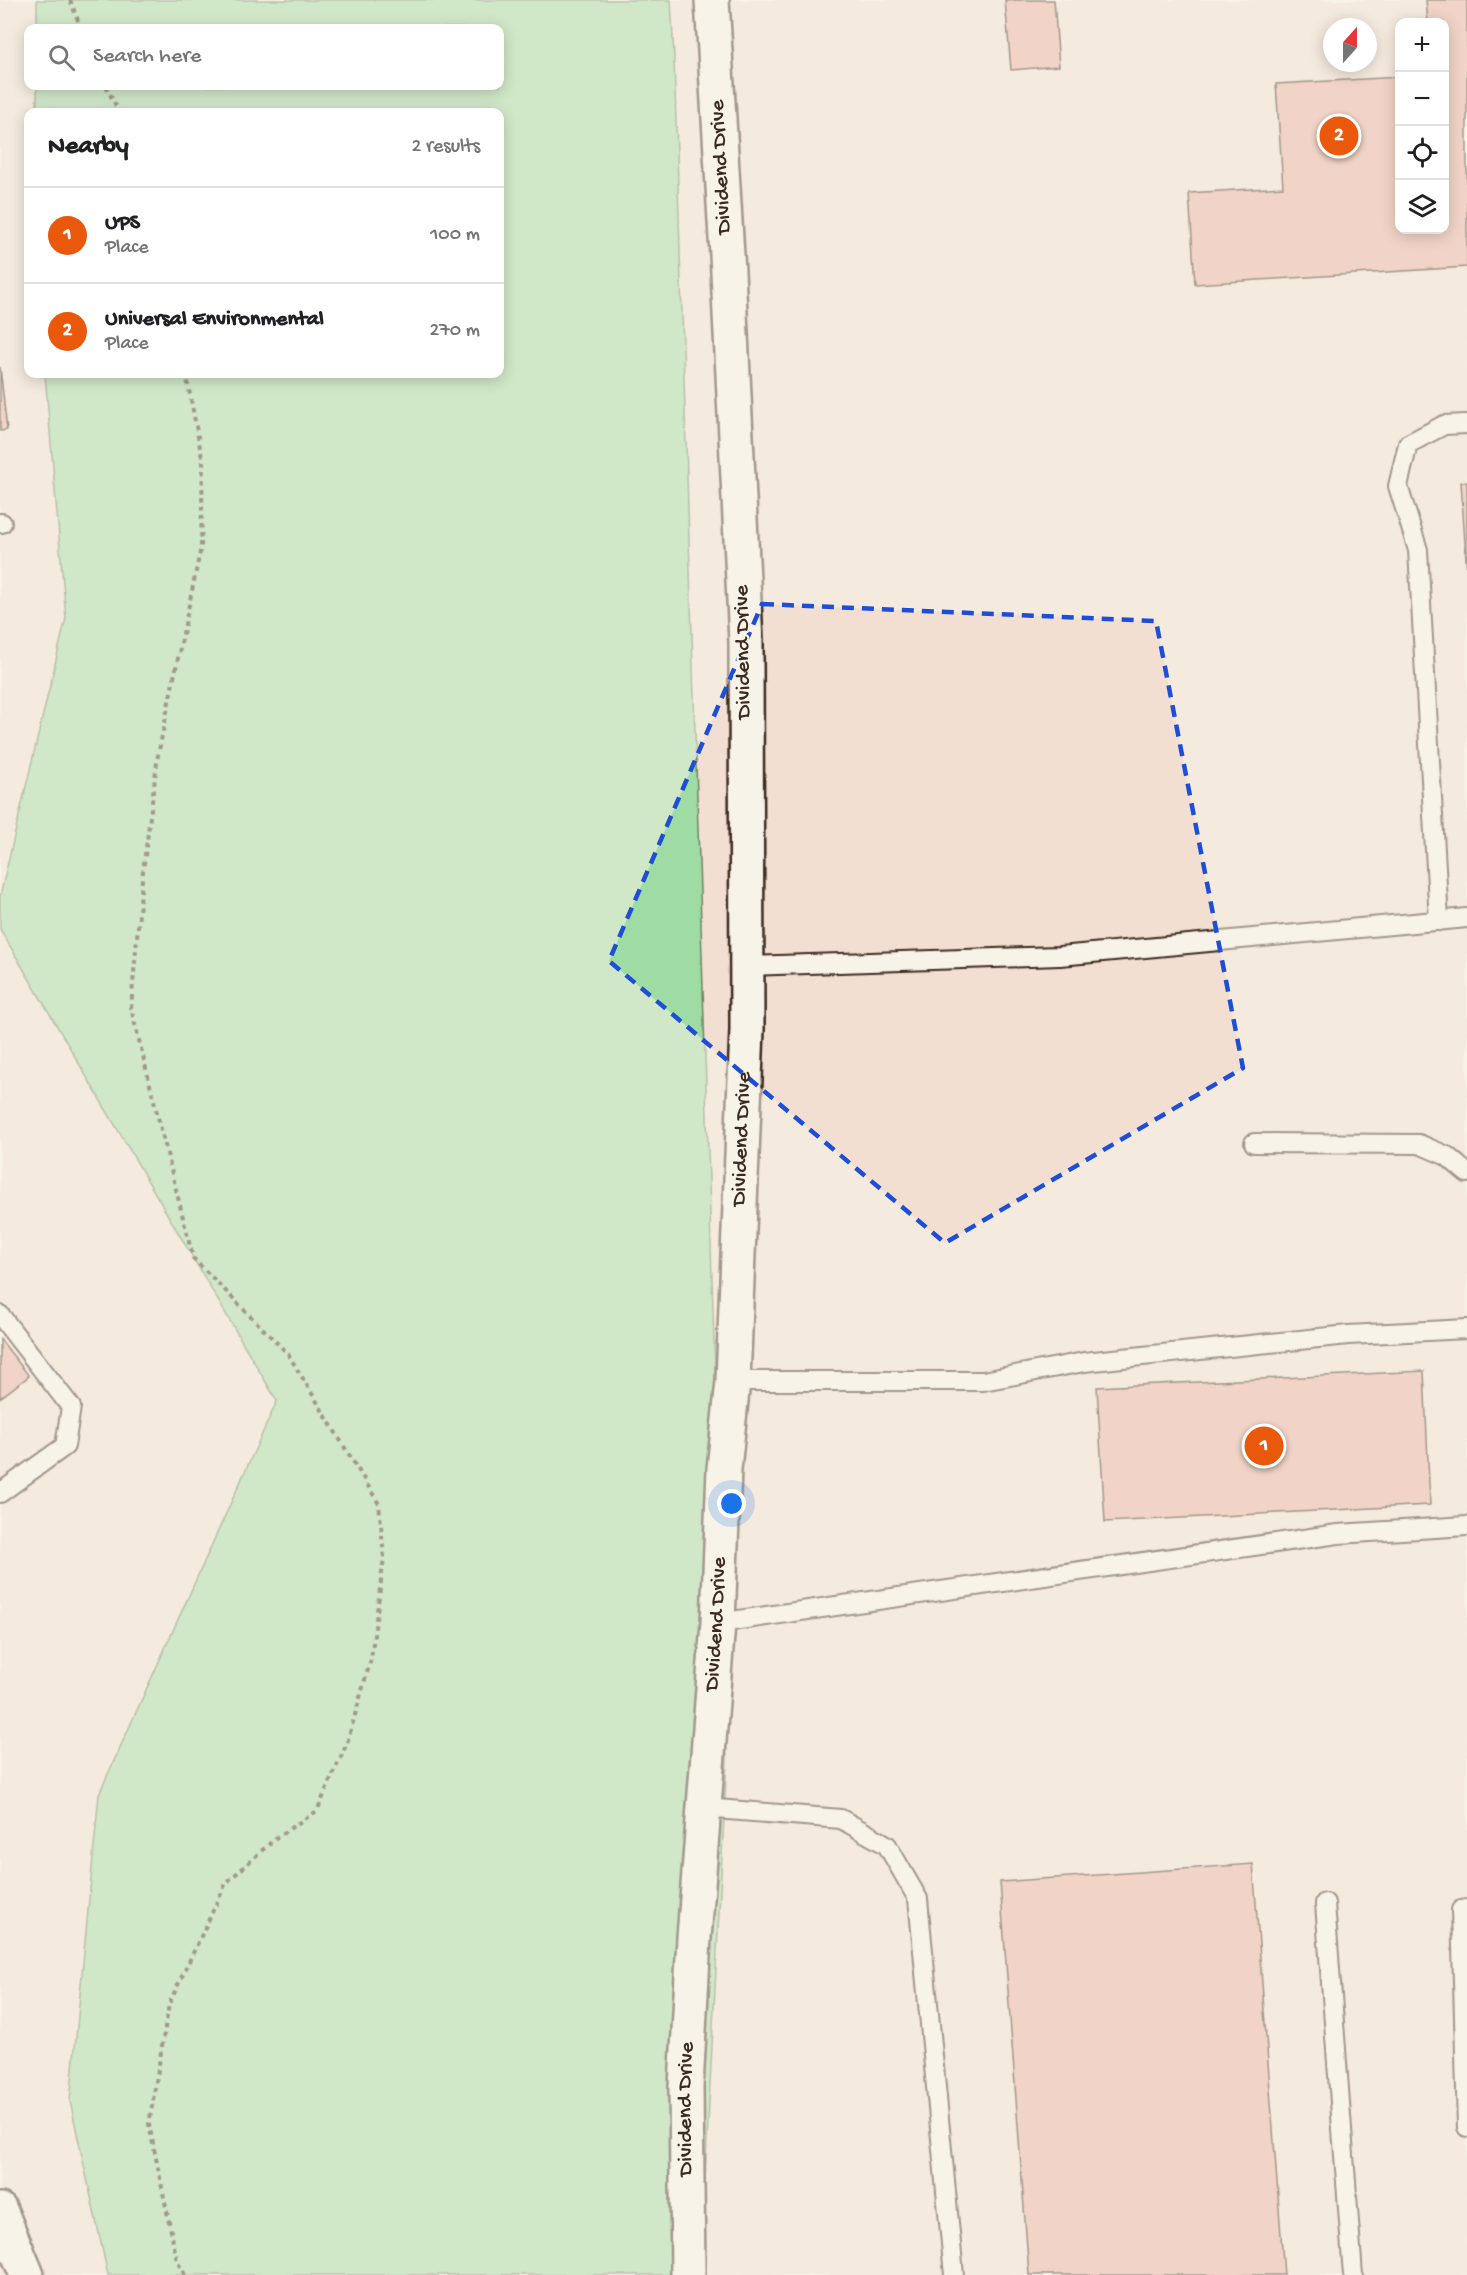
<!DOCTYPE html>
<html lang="en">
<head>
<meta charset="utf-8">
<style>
	:root { --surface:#fff; --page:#f2f2f2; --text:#202124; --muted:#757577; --line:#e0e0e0; --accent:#ea580c }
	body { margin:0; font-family:"Gochi Hand",sans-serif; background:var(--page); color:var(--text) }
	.controls { position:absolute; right:18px; top:18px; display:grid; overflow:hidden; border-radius:12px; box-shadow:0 3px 15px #0003 }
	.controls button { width:54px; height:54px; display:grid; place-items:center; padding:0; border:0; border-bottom:2px solid var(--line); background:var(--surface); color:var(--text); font:30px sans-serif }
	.compass { position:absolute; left:1323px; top:18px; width:54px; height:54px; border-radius:50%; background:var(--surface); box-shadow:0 3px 15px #0003; rotate:21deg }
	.you { position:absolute; left:732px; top:1504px; width:21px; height:21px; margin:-15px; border:4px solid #fff; border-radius:50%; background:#1a73e8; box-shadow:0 0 0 9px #1a73e833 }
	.badge { display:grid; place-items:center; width:39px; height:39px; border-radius:50%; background:var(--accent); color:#fff; font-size:20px; font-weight:700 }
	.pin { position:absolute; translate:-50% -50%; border:3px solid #fff; box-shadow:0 2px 6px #0006 }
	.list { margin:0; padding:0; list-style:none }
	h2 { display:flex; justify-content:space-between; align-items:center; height:78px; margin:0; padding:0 24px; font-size:26px }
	h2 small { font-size:20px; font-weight:400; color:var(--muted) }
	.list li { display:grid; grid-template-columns:39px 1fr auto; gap:18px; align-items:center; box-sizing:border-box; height:96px; padding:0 24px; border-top:2px solid var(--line) }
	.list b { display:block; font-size:22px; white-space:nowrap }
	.list p { margin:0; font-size:20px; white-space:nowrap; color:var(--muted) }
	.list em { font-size:20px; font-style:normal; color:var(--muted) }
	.icon { flex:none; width:33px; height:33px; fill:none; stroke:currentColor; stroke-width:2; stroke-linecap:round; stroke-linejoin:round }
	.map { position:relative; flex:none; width:1467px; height:2275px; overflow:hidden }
	.search { position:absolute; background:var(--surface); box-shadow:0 3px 15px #0003; left:24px; top:24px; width:480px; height:66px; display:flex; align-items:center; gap:15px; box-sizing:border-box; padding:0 21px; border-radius:12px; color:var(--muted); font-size:22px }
	.panel { position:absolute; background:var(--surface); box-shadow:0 3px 15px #0003; left:24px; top:108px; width:480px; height:270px; border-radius:12px }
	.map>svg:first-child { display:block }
</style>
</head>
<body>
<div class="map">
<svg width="1467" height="2275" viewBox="0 0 1467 2275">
	<rect width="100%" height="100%" fill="#f7f3e8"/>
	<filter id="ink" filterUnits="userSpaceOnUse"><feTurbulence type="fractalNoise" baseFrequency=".0167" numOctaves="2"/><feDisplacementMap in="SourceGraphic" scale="12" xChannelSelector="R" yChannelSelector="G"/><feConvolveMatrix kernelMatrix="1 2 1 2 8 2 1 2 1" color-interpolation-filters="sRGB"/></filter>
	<g filter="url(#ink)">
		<path fill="#f2dfd2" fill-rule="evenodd" d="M0,0H37V28H28V86H37V112H28V374H45L66,618L0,896Z
			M671,0H1467V2275H700L727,1759L674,58ZM1400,22H1444V230H1400ZM1332,27H1368V63H1332Z
			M0,929L277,1401L99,1794L70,2101L108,2275H0Z"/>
		<path fill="#9fdca3" stroke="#6d8360" stroke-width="1.5" d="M37,0H671L674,58L727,1759L700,2275H108L70,2101L99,1794L277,1401L0,929V896L66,618L45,374H500V112H37V86H500V28H37Z"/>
		<path fill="#e8afa0" stroke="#3b2a1e" stroke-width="1.5" d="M1005,0H1054L1059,66L1011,70Z
			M1426,0H1467V267L1195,284L1189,193L1283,187L1276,84L1400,77V230H1444V22H1428Z
			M0,367L7,430L0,431Z
			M1461,482H1467V574Z
			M0,1339L29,1376L0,1398Z
			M1424,1371L1430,1505L1105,1522L1097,1387Z
			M1253,1864L1284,2275H1029L1000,1882Z"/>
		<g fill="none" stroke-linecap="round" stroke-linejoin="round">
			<defs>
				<path id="service" d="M0,523H2
					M1439,921L1418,550L1398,486L1408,444L1444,425L1467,424
					M747,966L1060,956L1467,918
					M1254,1143L1419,1144L1447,1156L1467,1173
					M0,1315L71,1407L65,1446L0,1493
					M733,1381H983L1084,1362L1348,1335L1467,1329
					M718,1623L1338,1534L1467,1526
					M704,1808L841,1819L887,1845L918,1899L954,2275
					M1325,1903L1353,2275
					M1467,1909L1461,1910L1467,2127"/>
				<path id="minor" d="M0,2210L27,2275"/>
				<g id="tertiary">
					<path id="s1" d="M688,2275L686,2087L694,1938L718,1623L724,1469L733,1381L747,1029L746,642L728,272L712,0"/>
				</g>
			</defs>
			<use href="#service" stroke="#3b2a1e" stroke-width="22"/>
			<use href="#minor" stroke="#3b2a1e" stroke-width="38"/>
			<use href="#tertiary" stroke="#3b2a1e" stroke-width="38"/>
			<path stroke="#3b2a1e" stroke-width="4" stroke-dasharray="4.5 4.5" stroke-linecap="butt" d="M70,0L81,28
				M106,86L119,112
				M185,2275L177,2261L149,2124L169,2004L226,1883L277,1837L317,1811L347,1743L371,1659L384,1557L379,1504L288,1354L193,1258L131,1008L142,879L158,755L201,547L203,463L186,374"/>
			<use href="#service" stroke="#f7f3e8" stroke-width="18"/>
			<use href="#minor" stroke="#f7f3e8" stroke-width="33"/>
			<use href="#tertiary" stroke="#f7f3e8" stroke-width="33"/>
		</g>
	</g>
	<path d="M0 0H1467V2275H0ZM762,604L1156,621L1243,1068L945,1243L609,961Z" fill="#f7f3e8" fill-opacity=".55" fill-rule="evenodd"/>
	<path fill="none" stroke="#1d4ed8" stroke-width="4.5" stroke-dasharray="12 8" stroke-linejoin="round" d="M762,604L1156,621L1243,1068L945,1243L609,961Z"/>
	<g text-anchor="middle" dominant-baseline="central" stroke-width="4.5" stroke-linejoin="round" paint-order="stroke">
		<g font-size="22" fill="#3b2a1e" stroke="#f7f3e8">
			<text transform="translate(722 167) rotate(-93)">Dividend Drive</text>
			<text transform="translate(744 652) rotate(-91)">Dividend Drive</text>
			<text stroke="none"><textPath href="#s1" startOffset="1138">Dividend Drive</textPath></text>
			<text stroke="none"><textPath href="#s1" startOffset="652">Dividend Drive</textPath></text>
			<text stroke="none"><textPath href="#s1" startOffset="166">Dividend Drive</textPath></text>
		</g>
	</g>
</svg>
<div class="controls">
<button>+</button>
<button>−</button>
<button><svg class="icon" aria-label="locate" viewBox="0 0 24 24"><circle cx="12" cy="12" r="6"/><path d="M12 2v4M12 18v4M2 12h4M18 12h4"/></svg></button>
<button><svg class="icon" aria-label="layers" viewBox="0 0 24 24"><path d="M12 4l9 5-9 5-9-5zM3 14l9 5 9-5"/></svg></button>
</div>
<svg class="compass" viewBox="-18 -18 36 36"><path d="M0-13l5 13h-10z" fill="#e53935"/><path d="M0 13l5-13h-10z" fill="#757577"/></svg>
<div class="you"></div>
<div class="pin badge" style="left:1264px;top:1446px">1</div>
<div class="pin badge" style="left:1339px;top:136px">2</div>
<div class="search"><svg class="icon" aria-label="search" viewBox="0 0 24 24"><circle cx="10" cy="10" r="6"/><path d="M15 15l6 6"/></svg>Search here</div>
<section class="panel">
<h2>Nearby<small>2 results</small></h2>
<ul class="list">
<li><span class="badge">1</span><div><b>UPS</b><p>Place</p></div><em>100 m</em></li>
<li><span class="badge">2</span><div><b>Universal Environmental</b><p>Place</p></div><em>270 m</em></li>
</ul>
</section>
</div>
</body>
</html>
